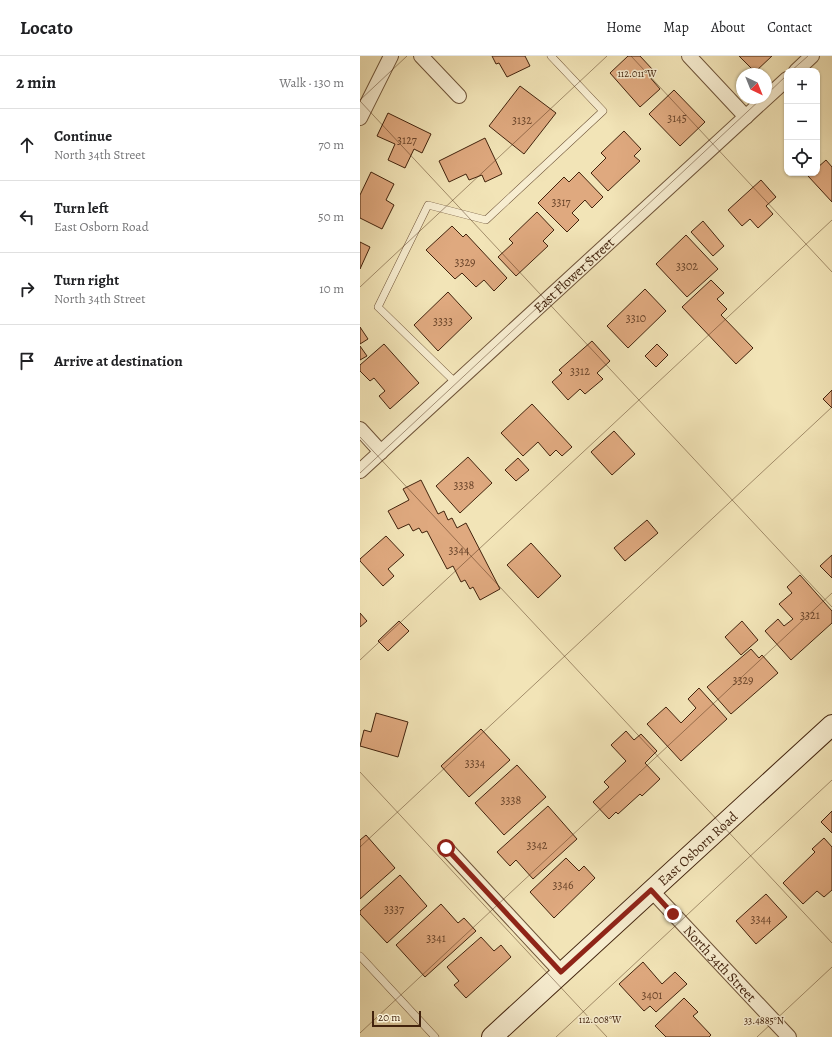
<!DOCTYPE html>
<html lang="en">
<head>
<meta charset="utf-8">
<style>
	:root { --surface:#fff; --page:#f6f6f6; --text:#202124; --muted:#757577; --line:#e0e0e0 }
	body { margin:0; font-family:Alegreya,serif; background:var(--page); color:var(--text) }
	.controls { position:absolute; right:12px; top:12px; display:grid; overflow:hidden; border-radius:8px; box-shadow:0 1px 3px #0004 }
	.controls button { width:36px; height:36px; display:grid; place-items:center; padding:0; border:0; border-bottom:1px solid var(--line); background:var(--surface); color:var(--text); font:20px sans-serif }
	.compass { position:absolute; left:376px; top:12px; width:36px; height:36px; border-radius:50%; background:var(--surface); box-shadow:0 1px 3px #0004; rotate:137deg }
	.scale { position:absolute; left:12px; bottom:10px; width:49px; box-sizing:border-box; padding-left:4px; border:2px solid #42230d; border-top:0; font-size:11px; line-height:14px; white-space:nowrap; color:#42230d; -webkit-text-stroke:3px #f7edd0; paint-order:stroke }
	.stop { position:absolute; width:12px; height:12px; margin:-9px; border:3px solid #8f2418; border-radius:50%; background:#fff }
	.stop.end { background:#8f2418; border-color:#fff; box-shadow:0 1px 4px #0008 }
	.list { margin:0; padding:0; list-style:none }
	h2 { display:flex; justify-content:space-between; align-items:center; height:52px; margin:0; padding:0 16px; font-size:17px }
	h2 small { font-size:13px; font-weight:400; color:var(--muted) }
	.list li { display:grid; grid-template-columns:26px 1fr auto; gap:12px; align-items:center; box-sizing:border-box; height:72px; padding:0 16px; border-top:1px solid var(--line) }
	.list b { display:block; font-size:15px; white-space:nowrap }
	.list p { margin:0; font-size:13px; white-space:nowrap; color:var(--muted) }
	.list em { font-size:13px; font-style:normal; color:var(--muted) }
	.icon { flex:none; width:22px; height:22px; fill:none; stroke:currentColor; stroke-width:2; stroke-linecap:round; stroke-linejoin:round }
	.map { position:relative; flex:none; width:472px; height:981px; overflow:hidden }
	header { display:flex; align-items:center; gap:24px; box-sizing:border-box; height:56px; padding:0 20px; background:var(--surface); border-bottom:1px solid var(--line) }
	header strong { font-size:19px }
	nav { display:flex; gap:22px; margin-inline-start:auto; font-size:14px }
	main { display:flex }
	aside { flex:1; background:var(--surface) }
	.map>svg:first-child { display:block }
</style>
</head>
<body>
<header>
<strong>Locato</strong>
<nav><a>Home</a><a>Map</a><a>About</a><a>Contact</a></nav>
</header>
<main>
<aside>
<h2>2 min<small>Walk · 130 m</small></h2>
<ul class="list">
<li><svg class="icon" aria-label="ahead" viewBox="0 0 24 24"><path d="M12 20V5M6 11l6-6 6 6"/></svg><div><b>Continue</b><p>North 34th Street</p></div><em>70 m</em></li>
<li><svg class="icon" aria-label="left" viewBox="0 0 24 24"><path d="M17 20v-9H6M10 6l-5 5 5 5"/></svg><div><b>Turn left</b><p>East Osborn Road</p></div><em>50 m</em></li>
<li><svg class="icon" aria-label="right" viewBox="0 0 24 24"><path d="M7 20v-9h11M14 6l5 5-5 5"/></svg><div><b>Turn right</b><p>North 34th Street</p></div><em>10 m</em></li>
<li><svg class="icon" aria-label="arrive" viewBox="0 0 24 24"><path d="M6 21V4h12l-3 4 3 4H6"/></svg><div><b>Arrive at destination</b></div></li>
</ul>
</aside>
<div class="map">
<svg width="472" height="981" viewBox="0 0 472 981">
	<rect width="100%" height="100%" fill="#f2e4b7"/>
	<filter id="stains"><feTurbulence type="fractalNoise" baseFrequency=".005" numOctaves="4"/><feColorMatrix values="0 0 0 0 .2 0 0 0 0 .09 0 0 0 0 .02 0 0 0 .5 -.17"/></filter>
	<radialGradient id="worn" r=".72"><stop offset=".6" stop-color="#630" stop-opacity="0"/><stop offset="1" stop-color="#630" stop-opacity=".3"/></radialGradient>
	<path fill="#dfa97f" stroke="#42230d" d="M132,0H165L170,10L147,21L139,7L136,8Z
		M268,0H280L293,14L288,19L300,33L280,51L250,17Z
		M379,0H412L395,16Z
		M160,30L196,57L164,98L129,70Z
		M314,34L345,66L320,90L289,58Z
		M28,57L71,78L62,97L54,93L45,112L28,104L35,88L17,80Z
		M264,75L281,93L274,100L280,105L248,135L231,117L246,102L241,97Z
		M125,82L142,118L125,126L122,119L109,124L106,118L89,126L79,105Z
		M466,104L472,111V146L448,120L451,117H457V112Z
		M11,116L34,128L26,144L34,149L22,173L0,162V139Z
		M219,116L243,141L232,152L225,144L212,157L219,164L207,176L178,147L204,121L209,126Z
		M401,124L416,141L406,150L413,158L398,172L390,163L382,170L368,154Z
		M177,156L194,174L183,185L188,190L156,220L138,201L153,187L149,183Z
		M343,165L364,190L353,200L331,176Z
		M92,170L103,181L106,178L147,222L134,235L124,224L116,231L102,217L95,223L66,194Z
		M326,179L358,213L327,241L296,208Z
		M0,186L10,191L0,213Z
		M351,224L364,237L357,243L367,253L361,259L393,292L376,308L322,251Z
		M285,233L306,255L268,292L247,270Z
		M88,236L112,262L78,295L54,269Z
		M0,271L8,283L0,288Z
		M232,285L250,305L237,317L243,323L225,338L220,333L208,344L192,326L202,317L199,314Z
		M24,288L59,327L30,353L19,340L25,335L14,322L10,325L0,315V309Z
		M297,288L308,299L296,311L285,300Z
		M0,290L7,300L0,304Z
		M472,334V352L463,343Z
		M172,348L212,391L202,400L196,394L190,400L178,386L163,400L141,377Z
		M254,375L275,398L252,419L231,396Z
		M108,401L132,427L100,457L76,430Z
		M158,402L169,414L156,425L145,414Z
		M61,424L78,458L84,455L88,464L92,462L97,472L106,467L140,533L120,544L113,531L110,533L105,524L101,526L93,510L87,513L67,475L62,477L59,472L53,475L49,468L38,473L28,455L49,444L43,433Z
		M287,464L298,477L265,505L254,492Z
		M26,480L44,499L28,513L34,520L23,530L0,505V503Z
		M171,487L201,520L178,542L147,509Z
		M472,499V522L460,510Z
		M440,519L472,555V567L431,604L405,575L418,563L424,570L433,563L419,548L432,537L427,531Z
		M0,557L7,565L0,571Z
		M39,565L49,575L28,595L18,585Z
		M382,565L398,584L381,599L365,581Z
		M391,593L399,602L402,599L418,617L371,658L347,631Z
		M339,632L367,663L321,705L287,668L306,651L321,667L336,652L328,643Z
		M16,657L48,666L38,701L0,690L4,674L11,676Z
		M121,673L150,704L109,741L81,710Z
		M266,675L274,684L281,678L297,695L285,707L300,723L282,740L280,738L258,758L256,756L249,763L233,746L249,731L244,726L266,705L251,689Z
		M157,709L186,741L144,779L115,747Z
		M188,750L217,783L173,823L156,804L150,810L137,796Z
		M472,755V777L461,766Z
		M6,779L35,812L0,843V784Z
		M464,782L472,791V834L464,841L457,835L443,848L423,827L455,796L452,793Z
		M206,802L219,815L224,810L235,822L194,862L170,836Z
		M40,819L67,850L27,887L0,858V855Z
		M406,838L427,861L396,888L376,865Z
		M81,848L98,867L104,862L116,875L65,921L36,889Z
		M121,881L134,895L141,889L151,901L106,942L94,929L99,925L87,911Z
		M283,906L302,928L315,916L327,928L296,956L290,950L284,955L259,928Z
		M324,942L338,956L333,960L351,979L349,981H306L295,970Z"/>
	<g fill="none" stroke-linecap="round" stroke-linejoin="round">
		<defs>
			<path id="service" d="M96,327L18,251L68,149L126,164L243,55L191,0
				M0,900L75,981"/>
			<g id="minor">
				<path d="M61,0L99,40"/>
				<path d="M329,0L386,61"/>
				<path d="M436,15L452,0"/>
				<path d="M0,62L31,0"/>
				<path d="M0,373L21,396"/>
				<path id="s1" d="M0,415L427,23"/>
				<path d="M86,792L201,916"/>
				<path id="s2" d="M291,834L429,981"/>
			</g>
			<g id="secondary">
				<path id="s3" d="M132,981L472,669"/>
			</g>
		</defs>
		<use href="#service" stroke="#6e5338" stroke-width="8"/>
		<use href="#minor" stroke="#6e5338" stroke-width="16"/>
		<use href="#secondary" stroke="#42230d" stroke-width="22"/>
		<use href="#service" stroke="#f7edd0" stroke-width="7"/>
		<use href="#minor" stroke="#f7edd0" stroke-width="14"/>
		<use href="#secondary" stroke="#f7edd0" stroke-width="20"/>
	</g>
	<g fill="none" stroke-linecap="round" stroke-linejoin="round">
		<path stroke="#8f2418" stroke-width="5" d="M86,792L201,916L291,834L313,858"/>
	</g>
	<path fill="none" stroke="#42230d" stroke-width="1" stroke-opacity="0.45" d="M271,0L472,216M431,15L448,0M406,39L427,19M0,44L47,0M0,45L472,551M0,231L247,0M0,381L472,887M0,417L402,42M0,604L472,164M0,716L247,981M0,791L472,351M0,977L472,537M196,981L472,724M397,981L472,911"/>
	<g text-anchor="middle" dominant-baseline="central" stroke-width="3" stroke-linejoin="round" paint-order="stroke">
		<g font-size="12" fill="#69442a">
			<text x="317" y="62">3145</text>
			<text x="162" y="64">3132</text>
			<text x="47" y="84">3127</text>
			<text x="201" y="146">3317</text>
			<text x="105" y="206">3329</text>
			<text x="327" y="210">3302</text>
			<text x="276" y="262">3310</text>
			<text x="83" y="265">3333</text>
			<text x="220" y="315">3312</text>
			<text x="104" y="429">3338</text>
			<text x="99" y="494">3344</text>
			<text x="450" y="559">3321</text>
			<text x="383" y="624">3329</text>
			<text x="115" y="707">3334</text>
			<text x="151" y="744">3338</text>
			<text x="177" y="789">3342</text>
			<text x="203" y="829">3346</text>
			<text x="34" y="853">3337</text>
			<text x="401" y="863">3344</text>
			<text x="76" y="882">3341</text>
			<text x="292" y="939">3401</text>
		</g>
		<g font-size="14" fill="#42230d" stroke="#f7edd0">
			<text stroke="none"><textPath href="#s1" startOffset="290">East Flower Street</textPath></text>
			<text stroke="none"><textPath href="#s3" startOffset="279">East Osborn Road</textPath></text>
			<text stroke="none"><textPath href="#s2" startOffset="101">North 34th Street</textPath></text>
		</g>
	</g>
	<g font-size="10" text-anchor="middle" fill="#42230d" stroke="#f7edd0" stroke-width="3" stroke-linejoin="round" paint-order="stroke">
		<text x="277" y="21">112.011°W</text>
		<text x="240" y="967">112.008°W</text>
		<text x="404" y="968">33.4885°N</text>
	</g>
	<rect width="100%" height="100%" filter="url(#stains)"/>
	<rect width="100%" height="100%" fill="url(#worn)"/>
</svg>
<div class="controls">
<button>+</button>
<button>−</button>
<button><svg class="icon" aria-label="locate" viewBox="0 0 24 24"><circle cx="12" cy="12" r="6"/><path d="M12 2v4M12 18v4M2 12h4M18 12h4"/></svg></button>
</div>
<svg class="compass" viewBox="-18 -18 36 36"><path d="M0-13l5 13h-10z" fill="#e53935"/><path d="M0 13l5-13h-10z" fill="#757577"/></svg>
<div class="scale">20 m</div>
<div class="stop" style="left:86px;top:792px"></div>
<div class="stop end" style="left:313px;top:858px"></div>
</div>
</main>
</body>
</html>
